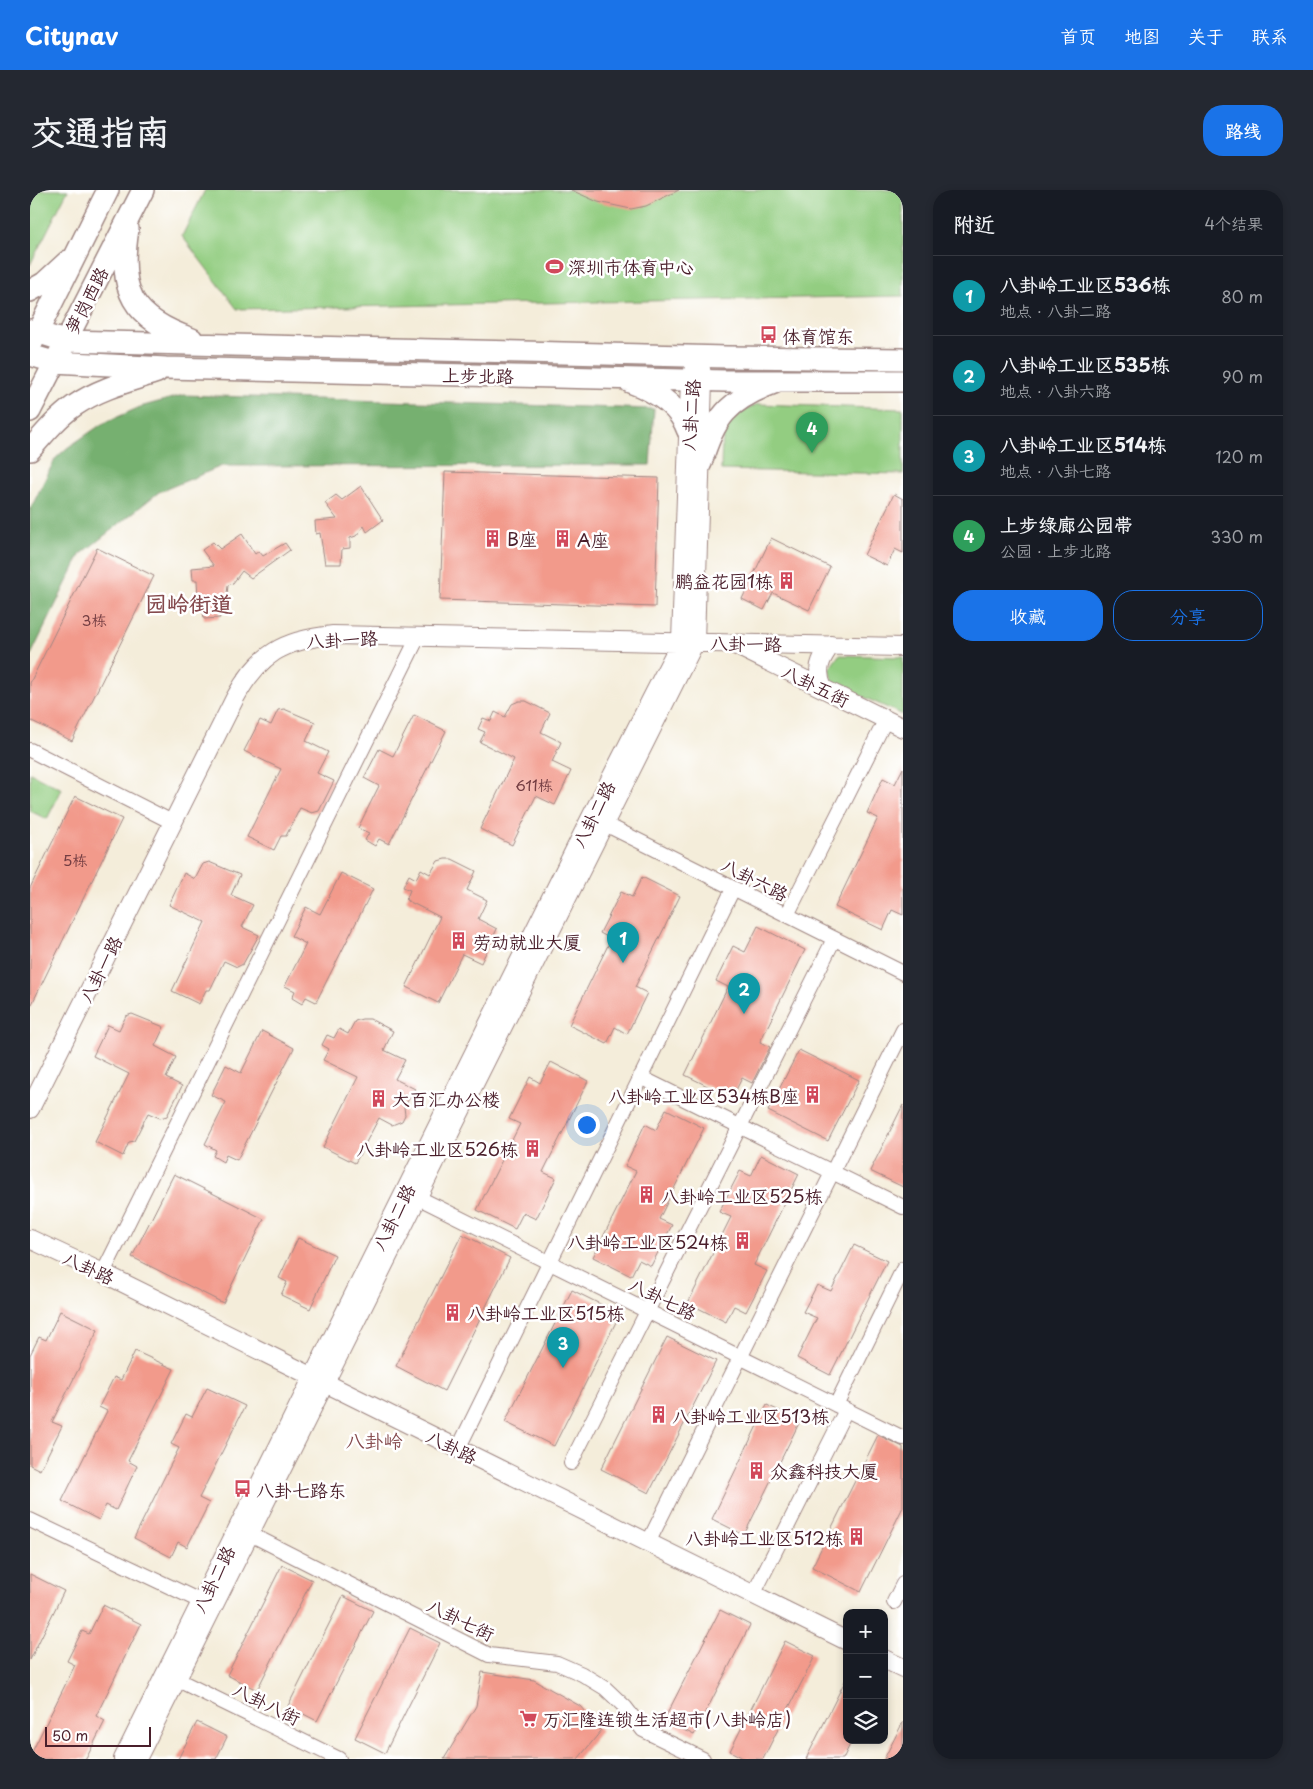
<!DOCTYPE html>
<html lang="zh">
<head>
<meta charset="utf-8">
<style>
	:root { --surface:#171b24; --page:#242831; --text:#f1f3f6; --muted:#9ea1a6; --line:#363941; --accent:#1a73e8 }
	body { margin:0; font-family:"Playpen Sans","LXGW WenKai TC",sans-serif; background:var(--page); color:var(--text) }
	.controls { position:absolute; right:15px; bottom:15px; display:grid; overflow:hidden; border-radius:10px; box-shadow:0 2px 8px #0003 }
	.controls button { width:45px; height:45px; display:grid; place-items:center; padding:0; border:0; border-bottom:1px solid var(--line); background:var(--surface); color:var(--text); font:25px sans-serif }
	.scale { position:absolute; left:15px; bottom:12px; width:106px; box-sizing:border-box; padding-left:5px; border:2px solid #4a1f2b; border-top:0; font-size:14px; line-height:18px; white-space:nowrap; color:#4a1f2b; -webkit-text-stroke:4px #fff; paint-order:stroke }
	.you { position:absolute; left:556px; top:934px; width:18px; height:18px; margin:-12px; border:4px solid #fff; border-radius:50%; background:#1a73e8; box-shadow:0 0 0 8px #1a73e833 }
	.badge { display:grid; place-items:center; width:32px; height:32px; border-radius:50%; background:var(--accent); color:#fff; font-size:16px; font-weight:700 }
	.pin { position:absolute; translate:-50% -41px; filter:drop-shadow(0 1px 2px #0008) }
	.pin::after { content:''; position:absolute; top:26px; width:18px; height:15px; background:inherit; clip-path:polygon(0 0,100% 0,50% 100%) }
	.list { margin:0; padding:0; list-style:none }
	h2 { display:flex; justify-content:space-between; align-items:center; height:65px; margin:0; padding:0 20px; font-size:21px }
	h2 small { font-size:16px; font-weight:400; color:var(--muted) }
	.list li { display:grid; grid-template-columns:32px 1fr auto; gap:15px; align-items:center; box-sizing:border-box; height:80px; padding:0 20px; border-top:1px solid var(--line) }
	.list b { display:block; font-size:19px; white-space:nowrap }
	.list p { margin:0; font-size:16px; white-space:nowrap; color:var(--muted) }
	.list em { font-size:16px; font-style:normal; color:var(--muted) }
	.actions { display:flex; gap:10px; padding:15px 20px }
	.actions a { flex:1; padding:11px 0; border:1px solid var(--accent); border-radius:20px; text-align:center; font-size:18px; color:var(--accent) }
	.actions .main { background:var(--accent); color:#fff }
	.icon { flex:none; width:28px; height:28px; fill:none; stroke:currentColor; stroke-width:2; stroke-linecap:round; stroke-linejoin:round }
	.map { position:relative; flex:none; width:873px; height:1569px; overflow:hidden; border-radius:20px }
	header { display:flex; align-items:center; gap:30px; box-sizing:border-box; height:70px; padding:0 25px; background:var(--accent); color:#fff }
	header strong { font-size:24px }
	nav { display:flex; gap:28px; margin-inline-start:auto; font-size:18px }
	.intro { display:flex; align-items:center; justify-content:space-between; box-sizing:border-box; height:120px; padding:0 30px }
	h1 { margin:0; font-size:35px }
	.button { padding:12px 22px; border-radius:20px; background:var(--accent); color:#fff; font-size:18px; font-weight:700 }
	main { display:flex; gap:30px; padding:0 30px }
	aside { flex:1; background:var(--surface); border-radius:20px; box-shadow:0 2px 8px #0003 }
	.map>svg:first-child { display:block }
</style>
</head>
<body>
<header>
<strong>Citynav</strong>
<nav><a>首页</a><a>地图</a><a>关于</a><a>联系</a></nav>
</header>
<div class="intro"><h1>交通指南</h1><a class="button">路线</a></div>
<main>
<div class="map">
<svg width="873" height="1569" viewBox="0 0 873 1569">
	<rect width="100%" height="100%" fill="#fff"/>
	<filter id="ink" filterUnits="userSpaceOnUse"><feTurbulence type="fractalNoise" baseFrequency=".02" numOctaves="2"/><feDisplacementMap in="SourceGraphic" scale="10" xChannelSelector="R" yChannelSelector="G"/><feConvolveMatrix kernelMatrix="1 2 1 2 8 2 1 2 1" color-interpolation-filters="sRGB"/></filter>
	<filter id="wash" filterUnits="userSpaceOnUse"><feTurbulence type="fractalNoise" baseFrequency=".0096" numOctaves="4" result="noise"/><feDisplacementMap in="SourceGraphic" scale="20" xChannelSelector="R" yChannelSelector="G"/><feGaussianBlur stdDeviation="1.12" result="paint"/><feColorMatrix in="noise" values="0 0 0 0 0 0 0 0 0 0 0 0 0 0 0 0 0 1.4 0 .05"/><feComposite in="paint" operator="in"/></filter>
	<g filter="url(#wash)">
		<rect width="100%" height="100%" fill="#f4edda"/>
		<path fill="#93cd81" stroke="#6e7656" d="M0,0H38L0,75Z
			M175,0H873V106L207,119L152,46Z
			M728,214L873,219V284L691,280C692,244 691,229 728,214Z
			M809,465L873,467V525L803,493L799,479Z
			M0,583L32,599L17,629L0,621Z"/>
		<path fill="#76b06f" stroke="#60684d" d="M153,205L624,219L620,275L192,276L129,302L50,365L0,467V320L25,269L37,258L72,234L110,217Z"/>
		<g id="blocks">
			<path fill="#f29a8b" d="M541,0H649L616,16L601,19L568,12Z
				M415,282L629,288L625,417L410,410Z
				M331,296L353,330L337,342L334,336L326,346L320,348V358L312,359L311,374H295L290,343L286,344L285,331L307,329L295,313L306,305L312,310Z
				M864,304L873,309V363L865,359L857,376L834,365Z
				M212,344L225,364L229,361L233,366L255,353L260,360L221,388L212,381L203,393L198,395L197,405L189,406L190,428L174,429L171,407H168L167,390H163L162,378L184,376L172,360L183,352L190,359Z
				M741,348L800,377L779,420L743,403L734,420L712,409Z
				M67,358L124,386L42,551L0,530V493Z
				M489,511H496L520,523L511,542L531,552L522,572L541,581L525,615L506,606L482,655L450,639L484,569L450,552L455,542L448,539L453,528L461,531L465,522L475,527L482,514Z
				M254,519L285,532L276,551L298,562L287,583L304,591L289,621L282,623L270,618L256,646H251L244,660L217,647L251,579L214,561L230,530L241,535L248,520Z
				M384,525L416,541L359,654L349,649L345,656L335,650L339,643L328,638L349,596L334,588L349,559L363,566Z
				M873,578V725L862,720L853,740L805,717L848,628L837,623L853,588L865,594Z
				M45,606L92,629L0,818V698Z
				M415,669H422L446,681L437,700L457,710L448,729L467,739L451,773L432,764L408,813L376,797L410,727L376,710L380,700L373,697L379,685L386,689L391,679L400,684L408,671Z
				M179,672L210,685L201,705L223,715L212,737L229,745L213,774L207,777L194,771L180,800H176L169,814L142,801L175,732L139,715L154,683L165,689L173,674Z
				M311,683L343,699L286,812L276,807L272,814L262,808L265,801L255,796L276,754L261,746L276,717L290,724Z
				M612,687L650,706L605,797L617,803L597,844L585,837L577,854L539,835L581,749L570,743L591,702L602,707Z
				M728,736L775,760L730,852L740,857L722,893L712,888L702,908L655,885L698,797L686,791L703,756L715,762Z
				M102,824L134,837L125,856L146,867L136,888L152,896L137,926L130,928L118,923L104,951L99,952L93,966L65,952L99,884L63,866L78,835L89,840L96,826Z
				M332,829H340L363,841L354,860L375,870L365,889L385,899L374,917L375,925L372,931L362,935L349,928L325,973L293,957L328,887L293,870L299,859L292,855L297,845L304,848L309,839L318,844L325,831Z
				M232,841L264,858L207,970L196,965L193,972L183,966L186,960L175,954L196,912L181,905L196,875L211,883Z
				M769,860L829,890L798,951L738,921Z
				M521,872L558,891L513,982L526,988L506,1029L493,1023L485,1039L447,1020L490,934L479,929L500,887L510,893Z
				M873,915V997L840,981Z
				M636,919L674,938L629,1029L642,1035L621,1076L609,1070L601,1086L563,1067L606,981L595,976L615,934L626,940Z
				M731,965L769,984L724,1075L737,1081L716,1122L704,1116L696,1132L658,1113L701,1027L689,1022L710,981L721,986Z
				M144,984L234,1029L193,1113L102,1067Z
				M432,1044L480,1068L414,1201L366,1176Z
				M268,1048L305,1065L280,1119L251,1105L257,1092L249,1088Z
				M824,1055L857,1071L800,1185L767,1168L787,1128L773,1122L787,1095L801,1101Z
				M542,1100L590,1124L524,1256L475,1232Z
				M30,1121L68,1140L22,1232L32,1236L10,1280L0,1275V1165L9,1147L16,1150Z
				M637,1147L686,1171L619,1303L571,1279Z
				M105,1161L144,1179L98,1271L107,1276L86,1320L76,1315L69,1330L32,1311L77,1221L69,1217L84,1187L91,1190Z
				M177,1198L215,1216L169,1308L179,1313L157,1357L148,1352L141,1367L104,1348L149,1258L141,1254L156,1224L162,1227Z
				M737,1215L770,1231L714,1345L682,1329Z
				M848,1245L873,1257V1317L831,1402L782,1377Z
				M252,1375L282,1390L227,1500L197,1485Z
				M0,1384L34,1401L0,1470Z
				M313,1406L343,1421L287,1531L258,1516Z
				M73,1415L111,1434L66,1526L75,1531L56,1569H7L0,1566L45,1475L37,1471L52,1441L59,1444Z
				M690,1420L720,1435L664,1545L634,1530Z
				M380,1438L410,1453L355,1563L325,1548Z
				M755,1451L785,1466L733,1569H715L700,1561Z
				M452,1482L504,1490L550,1516L571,1541L548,1569H414L446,1516Z
				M817,1487V1550H822L813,1569H776Z
				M167,1532L197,1547L186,1569H148Z
				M873,1532V1569H854Z"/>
		</g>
	</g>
	<g filter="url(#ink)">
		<use href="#blocks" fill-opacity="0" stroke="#9f8682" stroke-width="1"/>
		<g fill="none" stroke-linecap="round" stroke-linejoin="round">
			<defs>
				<path id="minor" d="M0,560L144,633
					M565,629L873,783
					M757,725L856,529
					M610,887L873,1017
					M379,1003L873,1248
					M73,1083L388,447
					M806,1215L873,1079
					M428,1259L703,699
					M541,1273L804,749
					M0,1330L172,1412
					M220,1344L459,1465L527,1473L552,1484L575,1498L595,1517L613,1540L673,1569
					M618,1353L873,840
					M723,1405L816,1220
					M864,1412L873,1394
					M148,1490L309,1569"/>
				<path id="tertiary" d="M705,455L873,538
					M793,498C785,481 790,469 801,455
					M0,919L205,508C229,464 253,450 303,445L873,457
					M0,1049L73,1083L817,1451
					M854,1469L873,1478
					M93,1569L561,627L651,451L660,190L668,166
					M107,1569L665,452L673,190L671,179"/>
				<path id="primary" d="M98,39C88,101 101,128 162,149
					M0,101L14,93L38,71
					M0,140L35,151L697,167L873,169
					M1,155L78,0
					M0,165L24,172L136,178L696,191H873
					M600,192C625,201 649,215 658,241
					M0,221L113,0
					M0,260C14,244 27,228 44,216C68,199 99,191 127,182
					M671,273C684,228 698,210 744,193"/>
			</defs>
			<use href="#minor" stroke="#9f8682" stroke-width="16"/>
			<use href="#tertiary" stroke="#9f8682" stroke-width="20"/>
			<use href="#primary" stroke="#9f8682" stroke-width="24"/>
			<use href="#minor" stroke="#fff" stroke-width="14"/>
			<use href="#tertiary" stroke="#fff" stroke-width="18"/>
			<use href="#primary" stroke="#fff" stroke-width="21"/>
		</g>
	</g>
	<defs>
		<symbol id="stadium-bare" viewBox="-9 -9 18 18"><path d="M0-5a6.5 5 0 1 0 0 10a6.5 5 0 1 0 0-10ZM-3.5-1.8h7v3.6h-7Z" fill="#d1495b" stroke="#fff" stroke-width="2.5" paint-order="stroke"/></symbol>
		<symbol id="bus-bare" viewBox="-9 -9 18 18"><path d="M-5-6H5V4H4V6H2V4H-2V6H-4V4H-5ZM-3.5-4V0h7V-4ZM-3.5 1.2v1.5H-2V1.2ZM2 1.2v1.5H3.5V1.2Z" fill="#d1495b" stroke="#fff" stroke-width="2.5" paint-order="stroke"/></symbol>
		<symbol id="building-bare" viewBox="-9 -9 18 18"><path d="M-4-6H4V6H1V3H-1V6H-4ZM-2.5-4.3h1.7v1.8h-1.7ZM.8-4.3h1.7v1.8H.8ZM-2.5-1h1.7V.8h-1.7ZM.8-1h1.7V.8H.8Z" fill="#d1495b" stroke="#fff" stroke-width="2.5" paint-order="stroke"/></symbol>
		<symbol id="supermarket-bare" viewBox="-9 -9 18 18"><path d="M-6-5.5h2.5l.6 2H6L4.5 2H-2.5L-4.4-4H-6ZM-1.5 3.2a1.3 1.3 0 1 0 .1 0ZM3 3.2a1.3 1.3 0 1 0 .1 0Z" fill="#d1495b" stroke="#fff" stroke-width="2.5" paint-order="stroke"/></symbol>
	</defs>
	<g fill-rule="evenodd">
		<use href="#stadium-bare" x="512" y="64" width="25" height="25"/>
		<use href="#bus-bare" x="726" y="132" width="25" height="25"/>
		<use href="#building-bare" x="450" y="336" width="25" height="25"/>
		<use href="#building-bare" x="520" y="336" width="25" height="25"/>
		<use href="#building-bare" x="744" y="378" width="25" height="25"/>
		<use href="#building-bare" x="416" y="738" width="25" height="25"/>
		<use href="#building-bare" x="770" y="892" width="25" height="25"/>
		<use href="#building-bare" x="336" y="896" width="25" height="25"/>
		<use href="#building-bare" x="490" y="946" width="25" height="25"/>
		<use href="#building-bare" x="604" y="992" width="25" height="25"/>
		<use href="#building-bare" x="700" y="1038" width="25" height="25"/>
		<use href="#building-bare" x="410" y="1110" width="25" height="25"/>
		<use href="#building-bare" x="616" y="1212" width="25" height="25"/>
		<use href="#building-bare" x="714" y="1268" width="25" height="25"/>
		<use href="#bus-bare" x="200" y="1286" width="25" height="25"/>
		<use href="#building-bare" x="814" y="1334" width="25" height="25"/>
		<use href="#supermarket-bare" x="486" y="1516" width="25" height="25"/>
	</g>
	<g text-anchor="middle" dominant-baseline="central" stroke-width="5" stroke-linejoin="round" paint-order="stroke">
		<g font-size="15" fill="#743e43">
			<text x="64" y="429">3栋</text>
			<text x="504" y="594">611栋</text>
			<text x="45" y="669">5栋</text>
		</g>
		<g font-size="18" fill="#4a1f2b" stroke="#fff" text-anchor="start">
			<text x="538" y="76">深圳市体育中心</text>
			<text x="752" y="145">体育馆东</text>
			<text x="477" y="348">B座</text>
			<text x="547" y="349">A座</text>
			<text x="743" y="390" text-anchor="end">鹏益花园1栋</text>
			<text x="443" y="751">劳动就业大厦</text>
			<text x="769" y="905" text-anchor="end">八卦岭工业区534栋B座</text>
			<text x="362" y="908">大百汇办公楼</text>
			<text x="488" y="958" text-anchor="end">八卦岭工业区526栋</text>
			<text x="631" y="1005">八卦岭工业区525栋</text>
			<text x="698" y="1051" text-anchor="end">八卦岭工业区524栋</text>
			<text x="437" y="1122">八卦岭工业区515栋</text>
			<text x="642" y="1225">八卦岭工业区513栋</text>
			<text x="740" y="1280">众鑫科技大厦</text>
			<text x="226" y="1299">八卦七路东</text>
			<text x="813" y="1347" text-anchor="end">八卦岭工业区512栋</text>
			<text x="513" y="1528">万汇隆连锁生活超市(八卦岭店)</text>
		</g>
		<g font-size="18" fill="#4a1f2b" stroke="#fff">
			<text transform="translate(56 110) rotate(-63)">笋岗西路</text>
			<text transform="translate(448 185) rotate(1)">上步北路</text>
			<text transform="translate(660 225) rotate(-86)">八卦二路</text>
			<text transform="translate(312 449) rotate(-3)">八卦一路</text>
			<text transform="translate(716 453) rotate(1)">八卦一路</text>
			<text transform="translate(786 495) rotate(26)">八卦五街</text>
			<text transform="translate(563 624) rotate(-63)">八卦二路</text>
			<text transform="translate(725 689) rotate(27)">八卦六路</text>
			<text transform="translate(70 779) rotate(-63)">八卦一路</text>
			<text transform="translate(363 1027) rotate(-63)">八卦二路</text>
			<text transform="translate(59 1077) rotate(25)">八卦路</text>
			<text transform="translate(633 1108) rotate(26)">八卦七路</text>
			<text transform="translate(422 1256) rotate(26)">八卦路</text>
			<text transform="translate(183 1389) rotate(-64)">八卦二路</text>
			<text transform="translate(431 1429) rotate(26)">八卦七街</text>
			<text transform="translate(237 1513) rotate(26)">八卦八街</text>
		</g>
		<g font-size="19" fill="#854a4d" stroke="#fff">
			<text x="344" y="1250">八卦岭</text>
		</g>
		<g font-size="22" font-weight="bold" fill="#854a4d" stroke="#fff">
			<text x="159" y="412">园岭街道</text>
		</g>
	</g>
</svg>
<div class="controls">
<button>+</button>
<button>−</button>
<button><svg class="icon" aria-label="layers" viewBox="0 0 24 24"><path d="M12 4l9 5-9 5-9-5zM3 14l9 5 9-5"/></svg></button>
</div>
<div class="scale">50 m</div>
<div class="you"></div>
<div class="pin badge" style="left:593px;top:773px;background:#0f9aa8">1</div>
<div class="pin badge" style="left:714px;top:824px;background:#0f9aa8">2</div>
<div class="pin badge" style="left:533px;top:1178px;background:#0f9aa8">3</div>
<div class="pin badge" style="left:782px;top:263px;background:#2e9e5b">4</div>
</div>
<aside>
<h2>附近<small>4个结果</small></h2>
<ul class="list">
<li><span class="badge" style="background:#0f9aa8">1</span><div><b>八卦岭工业区536栋</b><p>地点 · 八卦二路</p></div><em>80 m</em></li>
<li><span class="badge" style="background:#0f9aa8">2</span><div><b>八卦岭工业区535栋</b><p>地点 · 八卦六路</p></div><em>90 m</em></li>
<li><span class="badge" style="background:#0f9aa8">3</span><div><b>八卦岭工业区514栋</b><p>地点 · 八卦七路</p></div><em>120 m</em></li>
<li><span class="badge" style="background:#2e9e5b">4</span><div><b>上步绿廊公园带</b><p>公园 · 上步北路</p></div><em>330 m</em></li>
</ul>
<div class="actions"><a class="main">收藏</a><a>分享</a></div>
</aside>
</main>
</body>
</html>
